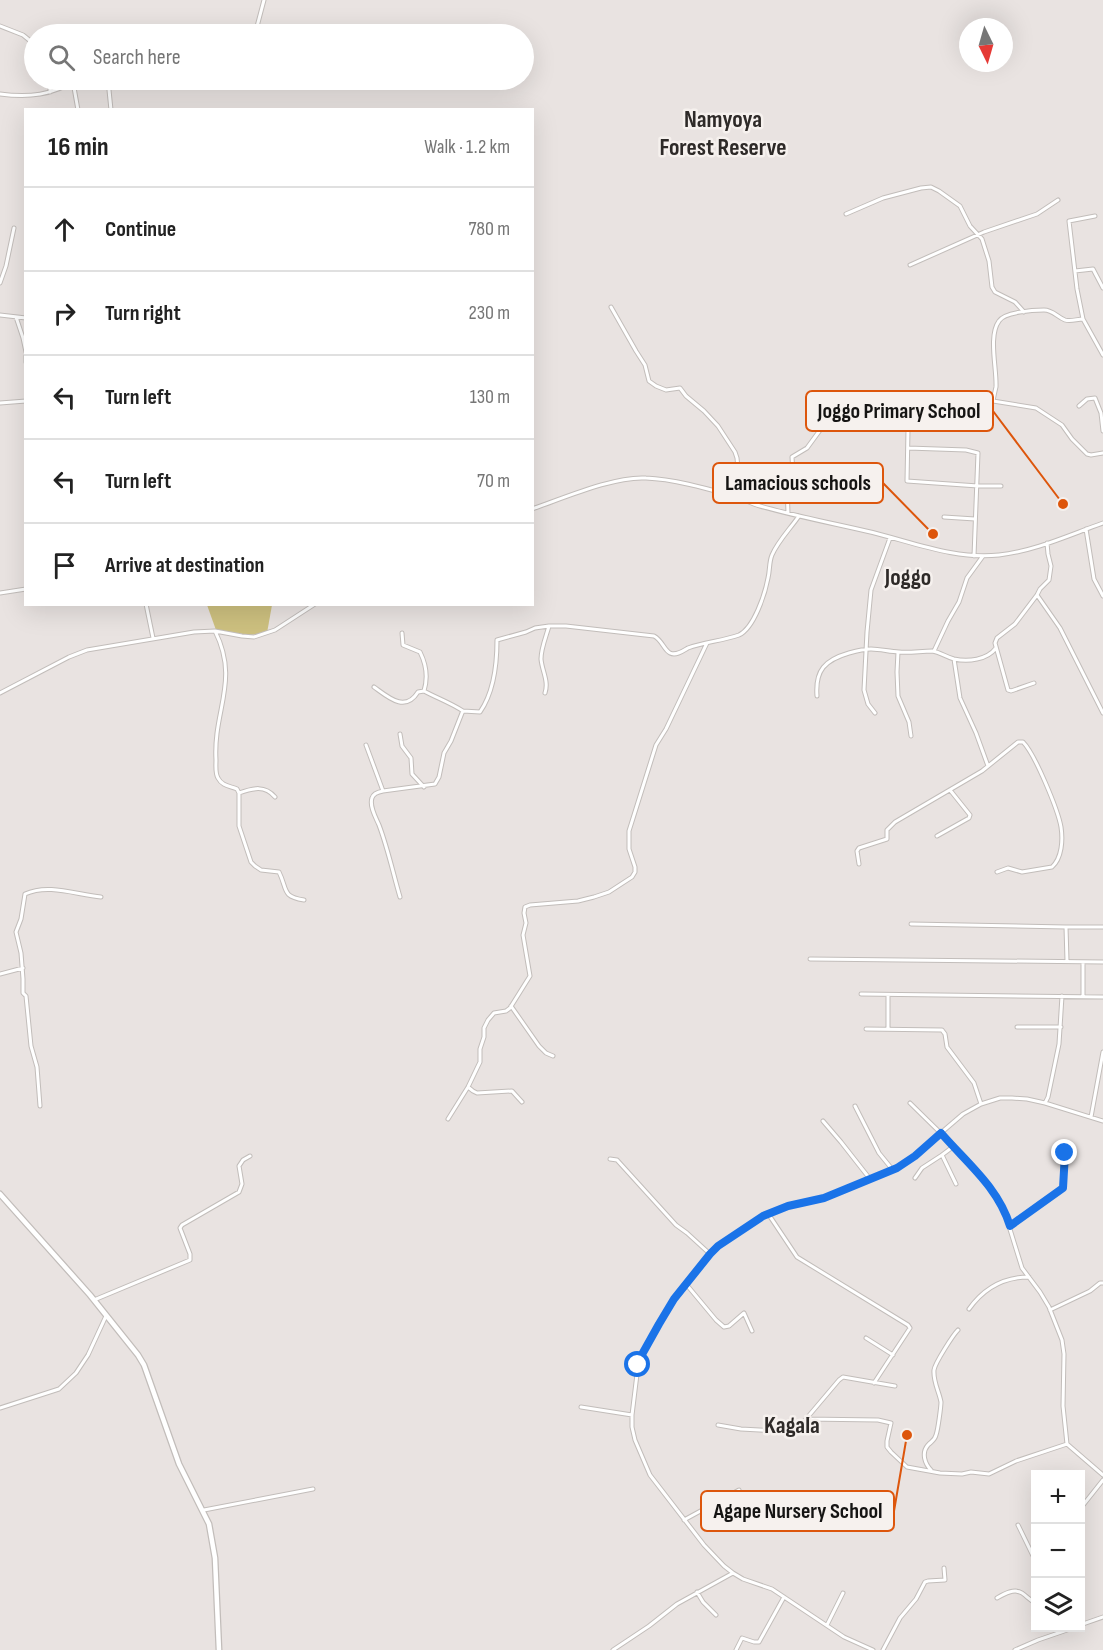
<!DOCTYPE html>
<html lang="en">
<head>
<meta charset="utf-8">
<style>
	:root { --surface:#fff; --page:#f2f2f2; --text:#222; --muted:#767676; --line:#e0e0e0 }
	body { margin:0; font-family:"Sofia Sans Condensed",sans-serif; background:var(--page); color:var(--text) }
	.controls { position:absolute; right:18px; bottom:18px; display:grid; overflow:hidden; border-radius:0px; box-shadow:0 6px 24px #0002 }
	.controls button { width:54px; height:54px; display:grid; place-items:center; padding:0; border:0; border-bottom:2px solid var(--line); background:var(--surface); color:var(--text); font:30px sans-serif }
	.compass { position:absolute; left:959px; top:18px; width:54px; height:54px; border-radius:50%; background:var(--surface); box-shadow:0 6px 24px #0002; rotate:175deg }
	.stop { position:absolute; width:18px; height:18px; margin:-14px; border:4px solid #1a73e8; border-radius:50%; background:#fff }
	.stop.end { background:#1a73e8; border-color:#fff; box-shadow:0 2px 6px #0008 }
	.list { margin:0; padding:0; list-style:none }
	h2 { display:flex; justify-content:space-between; align-items:center; height:78px; margin:0; padding:0 24px; font-size:26px }
	h2 small { font-size:20px; font-weight:400; color:var(--muted) }
	.list li { display:grid; grid-template-columns:39px 1fr auto; gap:18px; align-items:center; box-sizing:border-box; height:84px; padding:0 24px; border-top:2px solid var(--line) }
	.list b { display:block; font-size:22px; white-space:nowrap }
	.list em { font-size:20px; font-style:normal; color:var(--muted) }
	.icon { flex:none; width:33px; height:33px; fill:none; stroke:currentColor; stroke-width:2; stroke-linecap:round; stroke-linejoin:round }
	.map { position:relative; flex:none; width:1103px; height:1650px; overflow:hidden }
	.search { position:absolute; background:var(--surface); box-shadow:0 6px 24px #0002; left:24px; top:24px; width:510px; height:66px; display:flex; align-items:center; gap:15px; box-sizing:border-box; padding:0 21px; border-radius:33px; color:var(--muted); font-size:22px }
	.panel { position:absolute; background:var(--surface); box-shadow:0 6px 24px #0002; left:24px; top:108px; width:510px; height:498px; border-radius:0px }
	.map>svg:first-child { display:block }
</style>
</head>
<body>
<div class="map">
<svg width="1103" height="1650" viewBox="0 0 1103 1650">
	<rect width="100%" height="100%" fill="#e9e3e1"/>
	<path fill="#cdc07f" d="M207,605H272L267,633L249,635L216,630Z"/>
	<g fill="none" stroke-linecap="round" stroke-linejoin="round">
		<defs>
			<path id="street" d="M0,26L23,35L34,44
				M255,34L264,0
				M50,80V92
				M108,80L111,110
				M140,80H163
				M73,82L78,110
				M0,94C30,98 51,95 77,80
				M846,214L883,198L921,188L931,187L939,191L960,206L970,226L982,239L989,261L992,287L995,292L1015,302L1024,312
				M910,265L984,232L1037,214L1058,200
				M1075,271L1093,269L1103,288
				M0,283L6,266L14,228
				M611,307L636,351L645,365L649,381L656,386L666,390L680,388L686,396L704,411L718,426L735,452L737,458L741,499
				M0,315L26,318
				M16,317L23,338L26,352
				M1083,319L1077,289L1069,221L1095,216
				M26,356V362
				M993,401C994,396 995,391 996,387C997,369 988,336 999,321C1004,312 1034,310 1044,310C1053,310 1057,317 1065,320C1071,322 1077,319 1083,319L1103,355
				M0,403L26,401
				M966,403L993,401L1036,408L1062,425L1072,439L1087,454L1091,455L1103,453
				M1079,406L1087,399L1095,398L1101,413L1103,431
				M908,448L966,450L978,453L974,556
				M532,509C564,498 614,476 646,478C673,479 705,488 730,495C740,498 750,503 760,506C795,516 831,523 866,531C910,541 954,560 999,555C1035,551 1069,535 1103,523
				M788,513L787,484L793,474L792,457L807,448L834,411L844,402C852,402 862,407 866,415C868,418 869,421 871,424L908,430L907,481L978,486H1001
				M944,517L975,519
				M1086,529L1094,579L1103,596
				M0,593L26,589
				M1037,595L1060,628L1103,713
				M146,604L153,638
				M215,631C240,681 213,710 216,760C216,766 215,773 218,778C222,786 230,786 237,789L239,793V826L251,862L255,866L261,870L279,872C288,890 281,896 304,900
				M402,633L403,645L420,652C426,664 428,678 424,691
				M934,651L948,621L959,602L967,578L983,556
				M898,652L897,672L898,696L909,722L911,736
				M954,659L960,698L976,733L988,766
				M1034,683L1011,691L1008,690L995,643L997,638L1015,624L1037,595L1040,589L1049,580L1051,566L1048,554L1047,543
				M374,687C388,697 405,713 418,692L424,691C437,698 451,703 463,711
				M0,693L69,657L87,650L194,632L215,631L242,636L254,637L275,630L315,604
				M545,693C549,681 542,671 541,659C541,648 546,637 549,626
				M817,696C815,670 825,660 849,653C856,651 864,649 871,649C881,649 890,652 899,652C910,653 921,651 932,651C940,652 946,657 954,659C968,662 987,660 996,648
				M875,713L868,704L864,690L867,632L871,590L890,538
				M400,734L402,746L411,758L412,774L424,787
				M366,745L383,791
				M239,793C253,788 265,785 275,797
				M937,836L969,818L970,815L950,790
				M859,864L857,851L859,848L887,839V830L895,822L982,771L1018,742H1023C1035,754 1058,810 1061,827C1063,840 1062,858 1052,867L1022,872L1008,868L997,872
				M400,897C393,873 388,849 379,825C376,818 369,806 372,798C373,794 378,792 383,791L435,784L439,777L444,753L451,741L462,713L463,711L480,712C494,692 497,665 497,640L526,632L535,628L549,626H566L654,636C662,640 664,650 670,653C676,656 683,651 688,648C704,642 722,641 739,635C754,628 765,594 768,578C770,570 769,562 772,555C778,541 790,529 799,516
				M911,924L1066,927H1103
				M1066,927L1067,961
				M810,959L1103,962
				M1083,962V996
				M0,974L23,968
				M861,994L1103,997
				M888,995V1029
				M511,1006L539,1046L546,1053L553,1056
				M1017,1027H1061
				M866,1029L942,1030L945,1034L947,1047L974,1083L981,1104
				M468,1087L473,1091L477,1093L512,1091L522,1102
				M910,1103L960,1152L984,1179L1004,1210L1022,1268L1040,1292L1049,1307L1062,1340L1064,1354L1063,1406L1067,1444
				M1045,1103L1048,1097L1059,1044L1062,996
				M40,1106L37,1067L31,1046L26,996L23,993V979L21,953L16,932L21,919L25,894C49,883 77,895 101,897
				M855,1106L879,1153L892,1169
				M1091,1117L1103,1052
				M448,1119L468,1087L480,1062V1049L484,1037V1028L488,1020L494,1013L506,1011L510,1008L530,976L523,935L526,923L524,913L525,907L530,905L578,901L594,897L609,892L632,877L635,872V867L629,849V831L656,745L666,729L707,643
				M823,1121L841,1142L870,1179
				M954,1146L942,1155L956,1184
				M610,1159L617,1160L676,1225L687,1233L710,1254
				M915,1178L922,1168L942,1155
				M769,1215L797,1257L908,1325L910,1328L874,1383
				M1010,1226L1063,1188L1065,1153
				M686,1284L716,1320L724,1327L729,1326L744,1313L752,1331
				M94,1300L190,1260V1254L180,1228L182,1225L239,1192L242,1184L239,1166L243,1160L250,1156
				M969,1309C984,1288 1003,1277 1029,1277
				M1050,1310L1090,1291L1100,1283H1103
				M866,1338L893,1355
				M581,1407L632,1415
				M0,1408L59,1389L76,1373L88,1355L106,1316
				M806,1419L839,1380L843,1377L895,1386
				M718,1425L741,1429L794,1432L806,1419L878,1420L891,1423L887,1441V1447L891,1452L907,1467L940,1473L962,1474L971,1472L989,1474L1016,1461L1067,1444L1103,1475
				M931,1470C925,1464 921,1453 928,1445C932,1441 935,1440 936,1435C938,1430 941,1406 941,1402C939,1391 933,1382 934,1370C935,1363 953,1335 958,1330
				M1080,1509L1103,1480
				M204,1510L313,1489
				M684,1520L739,1490
				M1018,1525L1036,1562
				M697,1592L703,1602L716,1615
				M997,1598C1004,1594 1014,1588 1022,1593C1028,1597 1029,1600 1036,1603
				M827,1625L843,1593
				M1080,1625L1103,1617
				M613,1650L649,1626L677,1604L733,1573
				M736,1650L742,1638L754,1642H759L784,1597
				M873,1650L844,1637L772,1589L743,1579L733,1573L724,1566L704,1545L650,1475L635,1440L632,1427V1415L638,1366L640,1358L674,1300L710,1254L718,1246L763,1216L788,1206L824,1198L897,1168L914,1156L963,1114L981,1104L1000,1098H1012L1027,1099L1045,1103L1103,1121
				M883,1650L900,1618L916,1599L925,1582L928,1581L945,1580L944,1568
				M1015,1650L1038,1640L1073,1628"/>
			<path id="secondary" d="M0,1194L90,1295L138,1355L144,1365L179,1464L209,1524L215,1558L219,1650"/>
		</defs>
		<use href="#street" stroke="#c2bdba" stroke-width="5"/>
		<use href="#secondary" stroke="#c2bdba" stroke-width="7"/>
		<use href="#street" stroke="#fff" stroke-width="3"/>
		<use href="#secondary" stroke="#fff" stroke-width="4.5"/>
	</g>
	<g fill="none" stroke-linecap="round" stroke-linejoin="round">
		<path stroke="#1a73e8" stroke-width="8" d="M638,1365L640,1358L659,1324L674,1299L710,1254L718,1246L763,1216L788,1206L824,1198L897,1168L915,1156L941,1133C967,1163 998,1187 1010,1226L1063,1188L1065,1153"/>
	</g>
	<g text-anchor="middle" dominant-baseline="central" stroke-width="5" stroke-linejoin="round" paint-order="stroke">
		<g font-size="24" font-weight="bold" fill="#2e2a28" stroke="#f6f1ee">
			<text x="723" y="119">Namyoya<tspan x="723" dy="28">Forest Reserve</tspan></text>
			<text x="908" y="577">Joggo</text>
			<text x="792" y="1425">Kagala</text>
		</g>
	</g>
	<path fill="none" stroke="#dd560c" stroke-width="2" d="M1063 504L993 411M933 534L883 483M907 1435L894 1511"/>
	<g fill="#dd560c" stroke="#f6f1ee" stroke-width="2">
		<circle cx="1063" cy="504" r="6"/>
		<circle cx="933" cy="534" r="6"/>
		<circle cx="907" cy="1435" r="6"/>
	</g>
	<g fill="#f6f1ee" stroke="#dd560c" stroke-width="2">
		<rect x="806" y="391" width="187" height="40" rx="6"/>
		<rect x="713" y="463" width="170" height="40" rx="6"/>
		<rect x="701" y="1491" width="193" height="40" rx="6"/>
	</g>
	<g font-size="22" text-anchor="middle" font-weight="bold" fill="#151413">
		<text x="899" y="418">Joggo Primary School</text>
		<text x="798" y="490">Lamacious schools</text>
		<text x="798" y="1518">Agape Nursery School</text>
	</g>
</svg>
<div class="controls">
<button>+</button>
<button>−</button>
<button><svg class="icon" aria-label="layers" viewBox="0 0 24 24"><path d="M12 4l9 5-9 5-9-5zM3 14l9 5 9-5"/></svg></button>
</div>
<svg class="compass" viewBox="-18 -18 36 36"><path d="M0-13l5 13h-10z" fill="#e53935"/><path d="M0 13l5-13h-10z" fill="#767676"/></svg>
<div class="stop" style="left:638px;top:1365px"></div>
<div class="stop end" style="left:1065px;top:1153px"></div>
<div class="search"><svg class="icon" aria-label="search" viewBox="0 0 24 24"><circle cx="10" cy="10" r="6"/><path d="M15 15l6 6"/></svg>Search here</div>
<section class="panel">
<h2>16 min<small>Walk · 1.2 km</small></h2>
<ul class="list">
<li><svg class="icon" aria-label="ahead" viewBox="0 0 24 24"><path d="M12 20V5M6 11l6-6 6 6"/></svg><div><b>Continue</b></div><em>780 m</em></li>
<li><svg class="icon" aria-label="right" viewBox="0 0 24 24"><path d="M7 20v-9h11M14 6l5 5-5 5"/></svg><div><b>Turn right</b></div><em>230 m</em></li>
<li><svg class="icon" aria-label="left" viewBox="0 0 24 24"><path d="M17 20v-9H6M10 6l-5 5 5 5"/></svg><div><b>Turn left</b></div><em>130 m</em></li>
<li><svg class="icon" aria-label="left" viewBox="0 0 24 24"><path d="M17 20v-9H6M10 6l-5 5 5 5"/></svg><div><b>Turn left</b></div><em>70 m</em></li>
<li><svg class="icon" aria-label="arrive" viewBox="0 0 24 24"><path d="M6 21V4h12l-3 4 3 4H6"/></svg><div><b>Arrive at destination</b></div></li>
</ul>
</section>
</div>
</body>
</html>
